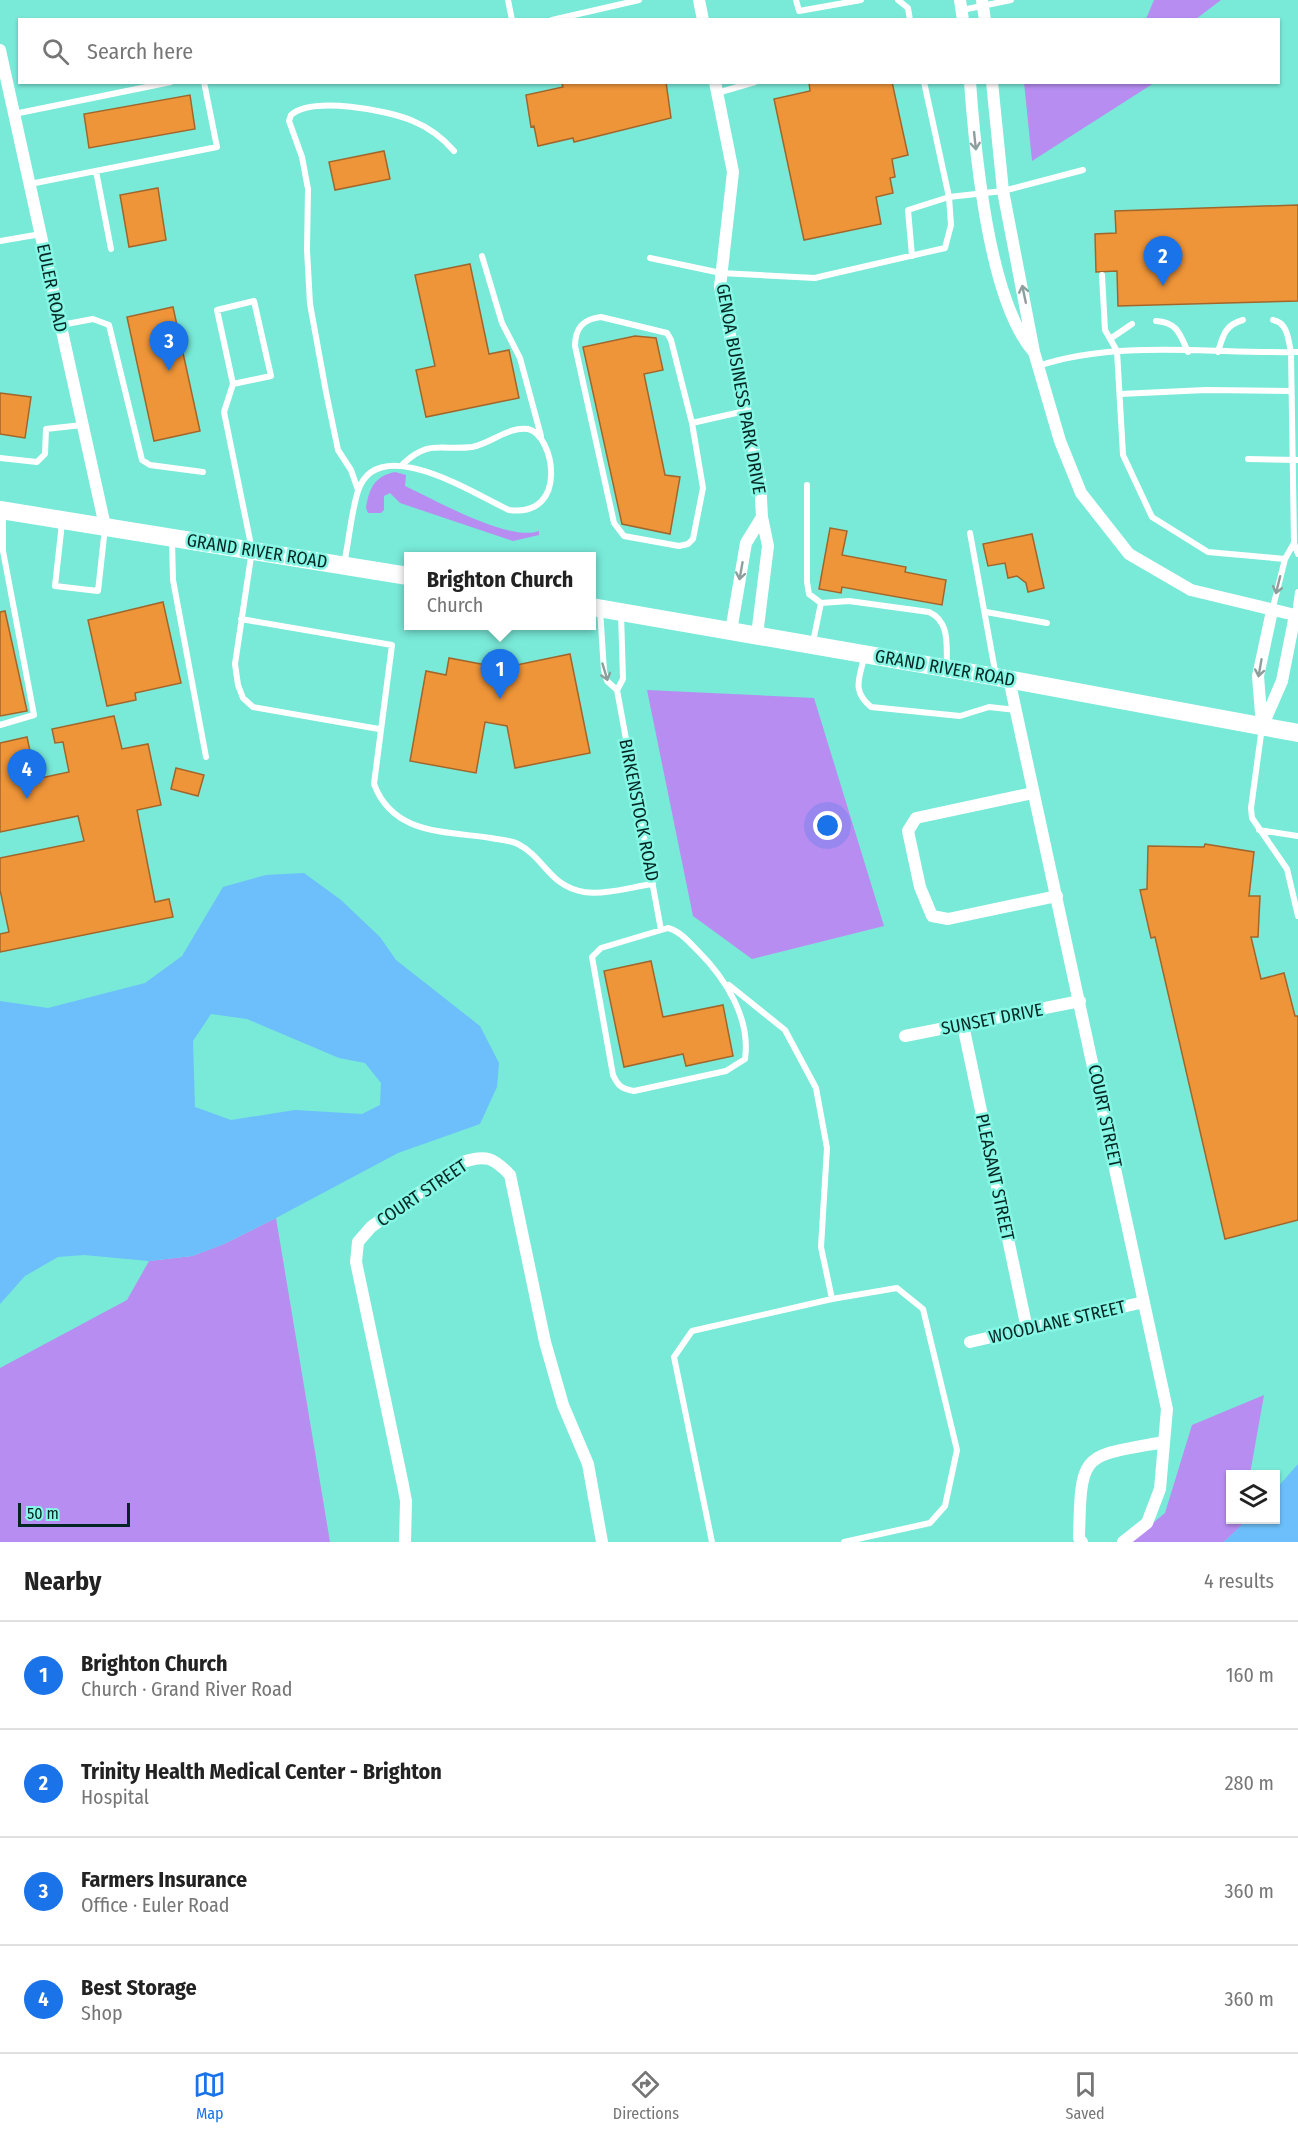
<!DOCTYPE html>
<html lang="en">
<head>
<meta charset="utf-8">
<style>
	:root { --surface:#fff; --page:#f2f2f2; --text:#222; --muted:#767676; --line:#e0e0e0; --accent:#1a73e8 }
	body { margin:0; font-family:"Fira Sans Condensed",sans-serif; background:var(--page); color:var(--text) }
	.controls { position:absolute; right:18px; bottom:18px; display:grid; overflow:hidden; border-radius:0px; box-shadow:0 2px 4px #0004 }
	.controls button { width:54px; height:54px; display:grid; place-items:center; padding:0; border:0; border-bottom:2px solid var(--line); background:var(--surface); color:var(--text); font:30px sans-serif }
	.scale { position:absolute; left:18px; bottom:15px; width:112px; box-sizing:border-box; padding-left:6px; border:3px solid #022723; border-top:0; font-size:16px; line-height:21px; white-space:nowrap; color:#022723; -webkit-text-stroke:4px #87f7e5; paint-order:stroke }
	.you { position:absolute; left:828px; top:826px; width:21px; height:21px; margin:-15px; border:4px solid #fff; border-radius:50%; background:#1a73e8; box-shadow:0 0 0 9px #1a73e833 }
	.badge { display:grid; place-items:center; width:39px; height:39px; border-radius:50%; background:var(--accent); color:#fff; font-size:20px; font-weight:700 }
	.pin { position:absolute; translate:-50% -50px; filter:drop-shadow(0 2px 3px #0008) }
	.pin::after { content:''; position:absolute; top:32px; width:21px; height:18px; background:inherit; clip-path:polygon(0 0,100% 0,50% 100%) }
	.popup { position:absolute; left:404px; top:552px; width:192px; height:78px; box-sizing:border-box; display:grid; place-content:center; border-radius:0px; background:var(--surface); filter:drop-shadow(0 2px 4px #0005); font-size:20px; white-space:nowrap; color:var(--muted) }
	.popup b { font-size:22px; color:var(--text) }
	.popup::after { content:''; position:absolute; left:50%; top:100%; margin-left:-12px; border:12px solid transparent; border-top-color:var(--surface) }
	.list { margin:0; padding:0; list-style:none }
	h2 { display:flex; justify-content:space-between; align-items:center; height:78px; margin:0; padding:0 24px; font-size:26px }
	h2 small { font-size:20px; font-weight:400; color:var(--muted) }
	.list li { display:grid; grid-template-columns:39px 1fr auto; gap:18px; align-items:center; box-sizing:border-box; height:108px; padding:0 24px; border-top:2px solid var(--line) }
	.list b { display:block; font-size:22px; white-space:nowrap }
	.list p { margin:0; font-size:20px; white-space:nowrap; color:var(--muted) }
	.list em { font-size:20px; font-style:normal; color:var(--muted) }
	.icon { flex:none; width:33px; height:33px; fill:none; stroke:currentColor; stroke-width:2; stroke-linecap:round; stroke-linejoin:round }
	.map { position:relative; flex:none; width:1298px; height:1542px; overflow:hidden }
	.search { position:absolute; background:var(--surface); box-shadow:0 2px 4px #0004; left:18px; right:18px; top:18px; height:66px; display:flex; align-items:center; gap:15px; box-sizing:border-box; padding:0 21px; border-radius:0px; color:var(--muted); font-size:22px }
	.sheet { height:510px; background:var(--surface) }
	nav { display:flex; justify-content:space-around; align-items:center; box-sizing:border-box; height:84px; border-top:2px solid var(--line); background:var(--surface); font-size:16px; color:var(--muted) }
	nav a { display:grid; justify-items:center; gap:3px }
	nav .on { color:var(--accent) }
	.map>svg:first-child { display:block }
</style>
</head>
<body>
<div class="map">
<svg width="1298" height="1542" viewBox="0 0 1298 1542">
	<rect width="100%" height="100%" fill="#79e9d8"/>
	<path fill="#b78df1" d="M1154,0H1221L1196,19H1146Z
		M1024,82H1154V83L1032,161Z
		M395,472L406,475L405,486C435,500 509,542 539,531V535L513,541L400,503L390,493L384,496V510L381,513H368L366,508C369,488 375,476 395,472Z
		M647,690L814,698L884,926L752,959L693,916Z
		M276,1218L330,1542H0V1368L127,1300L149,1261L192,1256L224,1244Z
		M1264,1395L1250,1474H1230V1520H1243L1242,1525L1224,1542H1130L1165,1513L1192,1425Z"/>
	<path fill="#6cbffb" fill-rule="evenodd" d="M304,873L341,900L380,937L396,960L480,1026L499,1063L497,1087L480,1124L398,1153L276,1218L224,1244L192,1256L149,1261L84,1255L58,1257L25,1276L0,1304V1001L48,1008L145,983L182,956L223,887L266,875ZM211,1014L247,1019L339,1058L365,1063L381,1083L380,1105L362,1114L295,1110L231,1120L195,1107L193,1041Z
		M1298,1464V1542H1224L1247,1520H1276V1489Z"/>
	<path fill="#ef9539" stroke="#a2662b" stroke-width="1.5" d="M569,82H666L671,118L574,142L573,138L538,146L534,126L531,127L526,95L563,87L562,84Z
		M809,82H892L908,155L892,159L895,177L890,178L893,193L876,197L881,224L804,240L774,99L810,91Z
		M190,95L195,129L89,148L84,114Z
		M384,151L390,179L335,190L329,162Z
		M158,188L166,240L129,247L120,195Z
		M1298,205V301L1118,306L1117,271L1096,272L1095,234L1116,233L1115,211Z
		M470,264L489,354L509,350L519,398L426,417L416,370L435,366L415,275Z
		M173,307L200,431L154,441L127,317Z
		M635,336L656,338L663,370L644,374L665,475L680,477L670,534L622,524L583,347Z
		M0,393L31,397L25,438L0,434Z
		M830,528L847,531L842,555L906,567L905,572L946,580L942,605L842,587L841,593L819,589Z
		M1032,534L1044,588L1028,592L1026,583L1017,576L1008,578L1005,563L988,566L983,544Z
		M163,602L181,683L135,693L136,700L107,706L88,620Z
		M5,611L27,711L0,716V612Z
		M570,654L590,753L515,768L507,726L485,722L476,773L410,761L426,671L446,675L449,658L502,668Z
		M114,716L122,749L148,744L161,805L137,810L155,902L169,899L173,917L0,952V934L9,932L0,890V858L84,841L78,816L0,832V743L27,737L36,779L69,772L63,742L55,743L52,729Z
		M176,768L204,775L198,796L171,789Z
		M1205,844L1254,852L1249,896H1260L1258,937H1251L1261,979L1284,973L1295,1016H1298V1220L1225,1239L1155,937L1151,938L1140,890L1147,889L1148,846L1204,847Z
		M651,961L663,1017L723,1005L733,1056L686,1066L683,1054L624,1067L604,971Z"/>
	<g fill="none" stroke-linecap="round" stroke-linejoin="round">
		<path stroke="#fff" stroke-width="6" d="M508,0L512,20
			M796,0L799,11L861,0
			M898,0L908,8L910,20
			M962,10L1011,0
			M552,20L639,0
			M924,82L949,197L1003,191L1083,170
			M717,93L755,82
			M14,114L171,82
			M96,171L111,249
			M30,184L217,147L204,82
			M0,241L41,234
			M482,256L502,323L520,358L541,436
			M650,258L721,273L815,278L823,276L945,248L951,225L949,197L908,210L912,256
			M1102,275L1105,330L1117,351L1123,455L1152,517L1208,552L1285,559
			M1273,320C1288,323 1288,339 1291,352L1294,543
			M1156,321C1177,322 1180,334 1188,352
			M61,325L93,319L109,325L142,460L150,465L203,472
			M1110,339L1132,324
			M1218,352C1223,335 1225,325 1243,320
			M1038,366C1118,339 1215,354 1298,352
			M233,384L271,376L254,301L217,310L233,384L224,412L252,550L235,664L238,685L243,698L253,707L379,729
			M1120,394L1206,390L1290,391
			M692,423L703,488L693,539L688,544L679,546L624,536L614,523L575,346C575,328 583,319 601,317L667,333L671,340L692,423L745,411
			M0,458L37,462L45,454L46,429L82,425
			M1248,459L1298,460
			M807,485V582L809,594L821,603
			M358,490L351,470L338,450L326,392L310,304L307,250L308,189L302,157L289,121L291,115C312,96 388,110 413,121C430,128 442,137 454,151
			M62,523L55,586L98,591L105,528
			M970,533L996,676
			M172,541L173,580L206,757
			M344,564C349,541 351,513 358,491C378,431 476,495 509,510C570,518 554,434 528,429C509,426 490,444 472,447C441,451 429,439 403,464
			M600,609L604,671L607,681L617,690L661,930
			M1272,611L1285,559L1294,543L1298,554
			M986,612L1047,623
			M1295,615L1298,592
			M241,619L392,645L374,784C393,835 445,831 491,838C500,840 510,840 518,844C545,858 549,886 584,892C606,895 631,887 653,884
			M813,642L821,603L849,601L929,612C951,622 946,647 947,667
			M864,658C859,679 852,691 871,707L960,716L989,707L1016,710
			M617,690L623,679L621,614
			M0,725L34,715L3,551V511
			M1262,727L1251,808L1252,818L1287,869L1298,916
			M1259,830L1298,836
			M668,928C680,931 689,942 698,951C725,978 751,1018 745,1059L726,1071L634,1091C622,1089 618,1086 613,1075L592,957L601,948Z
			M729,985L785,1030L816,1088L827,1148L821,1247L832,1299
			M712,1542L674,1357L692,1331L832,1299L897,1288L923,1309L957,1450L945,1506L930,1523L844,1542"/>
		<path stroke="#fff" stroke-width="12" d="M699,0L703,20
			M960,0L963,20
			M982,0L985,20
			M0,50L105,526
			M715,82L733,172L720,287L760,480L762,517L768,546L757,635
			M970,82C975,151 988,299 1033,351
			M992,82L1003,191L1034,352L1060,441L1081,493L1129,554L1191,590L1295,615L1282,681L1262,727L1258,676L1272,611
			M731,631L746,543L762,517
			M1009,679L1167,1409L1160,1489L1147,1523L1123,1542
			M1033,793L916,818L908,831L920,887L932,916L948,919L1057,896
			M963,1025L1027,1329
			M905,1036L1080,1001
			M970,1342L1144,1302
			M405,1542L406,1501L403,1485L356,1262L358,1242L371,1227L463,1162C486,1154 494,1158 510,1175L545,1342L563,1405L588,1464L602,1542
			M1082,1542L1079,1538C1081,1451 1081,1457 1164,1442"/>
		<path stroke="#fff" stroke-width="18" d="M0,510L408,576
			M592,607L996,677L1298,733"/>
	</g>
	<defs><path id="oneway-shaft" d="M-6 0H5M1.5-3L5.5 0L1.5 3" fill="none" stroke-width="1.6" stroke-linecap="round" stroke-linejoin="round" transform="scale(1.5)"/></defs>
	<g stroke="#8d9e9c">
		<use href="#oneway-shaft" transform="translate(975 141) rotate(84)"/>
		<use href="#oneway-shaft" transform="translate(1024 294) rotate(-102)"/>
		<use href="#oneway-shaft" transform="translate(741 571) rotate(100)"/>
		<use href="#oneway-shaft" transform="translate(1278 585) rotate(104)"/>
		<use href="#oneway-shaft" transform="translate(1260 668) rotate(100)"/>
		<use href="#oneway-shaft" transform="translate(605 672) rotate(73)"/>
	</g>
	<g text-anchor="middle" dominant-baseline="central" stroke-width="5" stroke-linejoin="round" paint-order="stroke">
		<g font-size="18" fill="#022723" stroke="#87f7e5">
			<text transform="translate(52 288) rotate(78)">EULER ROAD</text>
			<text transform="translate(741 389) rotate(80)">GENOA BUSINESS PARK DRIVE</text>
			<text transform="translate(257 551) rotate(9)">GRAND RIVER ROAD</text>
			<text transform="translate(945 668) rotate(10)">GRAND RIVER ROAD</text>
			<text transform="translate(639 810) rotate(79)">BIRKENSTOCK ROAD</text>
			<text transform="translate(992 1019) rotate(-11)">SUNSET DRIVE</text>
			<text transform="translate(1105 1116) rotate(78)">COURT STREET</text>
			<text transform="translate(995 1177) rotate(78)">PLEASANT STREET</text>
			<text transform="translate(422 1193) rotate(-34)">COURT STREET</text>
			<text transform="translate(1057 1322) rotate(-13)">WOODLANE STREET</text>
		</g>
	</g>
</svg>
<div class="controls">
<button><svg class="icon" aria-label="layers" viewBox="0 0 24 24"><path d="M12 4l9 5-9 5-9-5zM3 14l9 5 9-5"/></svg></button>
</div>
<div class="scale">50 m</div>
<div class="you"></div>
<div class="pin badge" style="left:500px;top:699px">1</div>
<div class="popup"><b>Brighton Church</b>Church</div>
<div class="pin badge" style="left:1163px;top:286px">2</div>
<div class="pin badge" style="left:169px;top:371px">3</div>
<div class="pin badge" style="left:27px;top:799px">4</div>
<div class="search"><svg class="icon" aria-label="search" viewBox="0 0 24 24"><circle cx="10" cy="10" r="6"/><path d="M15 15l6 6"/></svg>Search here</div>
</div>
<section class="sheet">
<h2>Nearby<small>4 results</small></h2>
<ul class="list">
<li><span class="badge">1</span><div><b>Brighton Church</b><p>Church · Grand River Road</p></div><em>160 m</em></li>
<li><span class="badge">2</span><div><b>Trinity Health Medical Center - Brighton</b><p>Hospital</p></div><em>280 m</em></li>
<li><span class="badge">3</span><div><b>Farmers Insurance</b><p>Office · Euler Road</p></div><em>360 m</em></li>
<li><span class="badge">4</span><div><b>Best Storage</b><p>Shop</p></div><em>360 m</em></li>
</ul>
</section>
<nav>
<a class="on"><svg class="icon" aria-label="map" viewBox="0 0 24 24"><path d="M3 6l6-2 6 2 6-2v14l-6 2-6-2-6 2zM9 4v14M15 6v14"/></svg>Map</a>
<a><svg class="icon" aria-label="directions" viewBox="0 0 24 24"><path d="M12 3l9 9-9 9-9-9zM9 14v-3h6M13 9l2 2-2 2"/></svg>Directions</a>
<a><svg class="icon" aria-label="saved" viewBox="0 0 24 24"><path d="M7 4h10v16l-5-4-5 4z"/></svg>Saved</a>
</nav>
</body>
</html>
